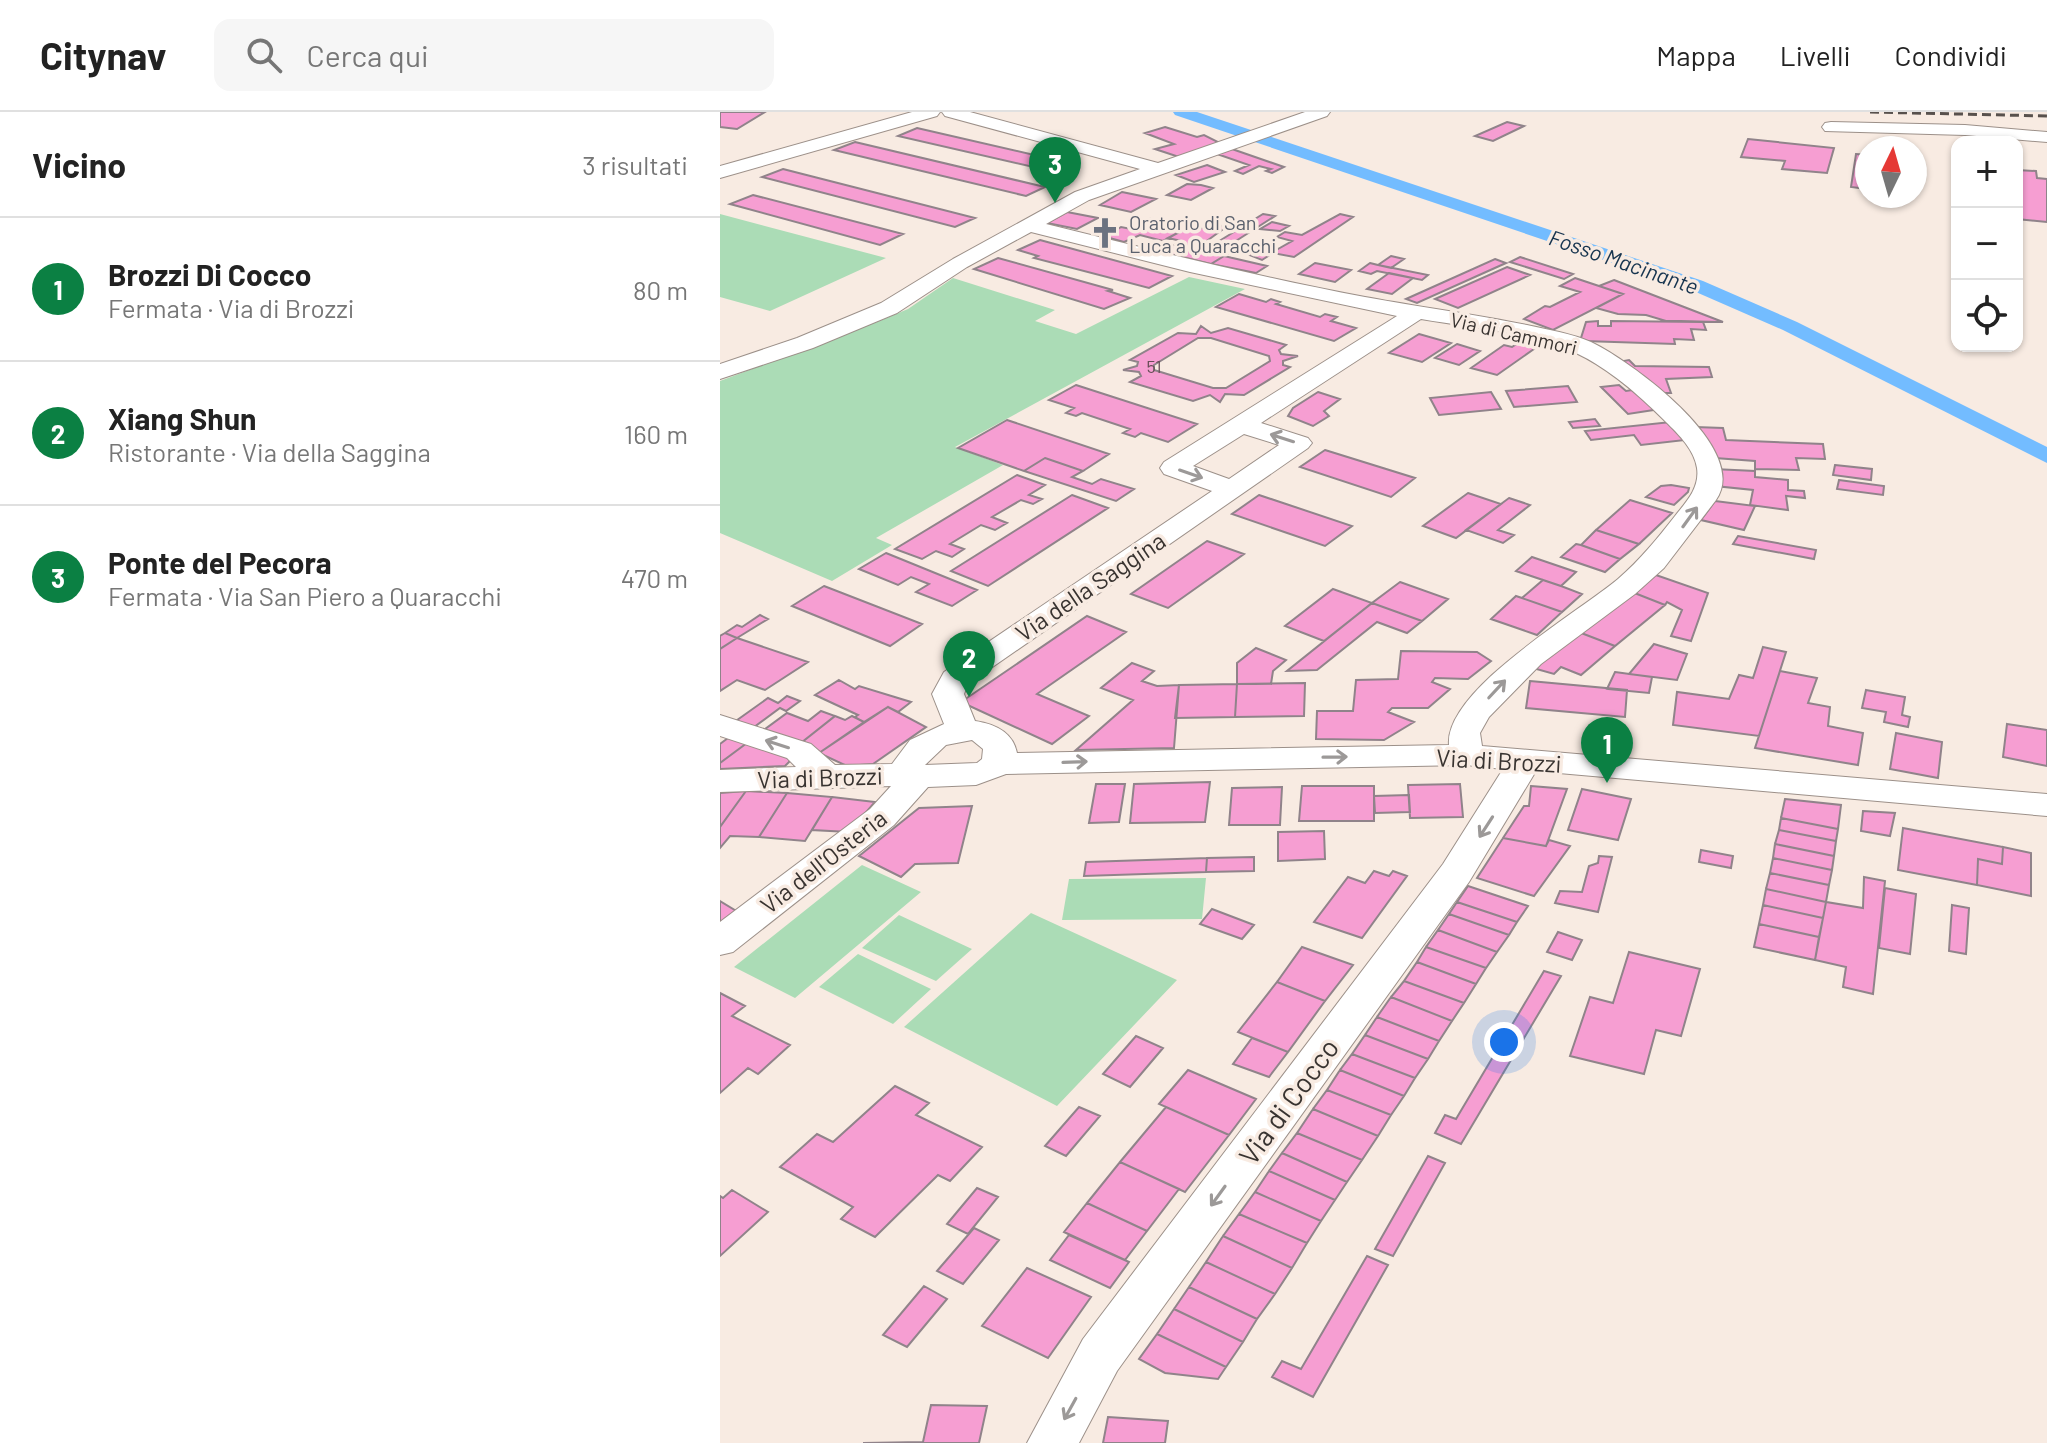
<!DOCTYPE html>
<html lang="it">
<head>
<meta charset="utf-8">
<style>
	:root { --surface:#fff; --page:#f6f6f6; --text:#222; --muted:#767676; --line:#e0e0e0; --accent:#0b8043 }
	body { margin:0; font-family:Barlow,sans-serif; background:var(--page); color:var(--text) }
	.controls { position:absolute; right:24px; top:24px; display:grid; overflow:hidden; border-radius:16px; box-shadow:0 2px 6px #0004 }
	.controls button { width:72px; height:72px; display:grid; place-items:center; padding:0; border:0; border-bottom:2px solid var(--line); background:var(--surface); color:var(--text); font:40px sans-serif }
	.compass { position:absolute; left:1135px; top:24px; width:72px; height:72px; border-radius:50%; background:var(--surface); box-shadow:0 2px 6px #0004; rotate:5deg }
	.you { position:absolute; left:784px; top:930px; width:28px; height:28px; margin:-20px; border:6px solid #fff; border-radius:50%; background:#1a73e8; box-shadow:0 0 0 12px #1a73e833 }
	.badge { display:grid; place-items:center; width:52px; height:52px; border-radius:50%; background:var(--accent); color:#fff; font-size:26px; font-weight:700 }
	.pin { position:absolute; translate:-50% -66px; filter:drop-shadow(0 2px 4px #0008) }
	.pin::after { content:''; position:absolute; top:42px; width:28px; height:24px; background:inherit; clip-path:polygon(0 0,100% 0,50% 100%) }
	.list { margin:0; padding:0; list-style:none }
	h2 { display:flex; justify-content:space-between; align-items:center; height:104px; margin:0; padding:0 32px; font-size:34px }
	h2 small { font-size:26px; font-weight:400; color:var(--muted) }
	.list li { display:grid; grid-template-columns:52px 1fr auto; gap:24px; align-items:center; box-sizing:border-box; height:144px; padding:0 32px; border-top:2px solid var(--line) }
	.list b { display:block; font-size:30px; white-space:nowrap }
	.list p { margin:0; font-size:26px; white-space:nowrap; color:var(--muted) }
	.list em { font-size:26px; font-style:normal; color:var(--muted) }
	.icon { flex:none; width:44px; height:44px; fill:none; stroke:currentColor; stroke-width:2; stroke-linecap:round; stroke-linejoin:round }
	.map { position:relative; flex:none; width:1327px; height:1331px; overflow:hidden }
	header { display:flex; align-items:center; gap:48px; box-sizing:border-box; height:112px; padding:0 40px; background:var(--surface); border-bottom:2px solid var(--line) }
	header strong { font-size:38px }
	nav { display:flex; gap:44px; margin-inline-start:auto; font-size:28px }
	.search { width:560px; height:72px; background:var(--page); display:flex; align-items:center; gap:20px; box-sizing:border-box; padding:0 28px; border-radius:16px; color:var(--muted); font-size:30px }
	main { display:flex }
	aside { flex:1; background:var(--surface) }
	.map>svg:first-child { display:block }
</style>
</head>
<body>
<header>
<strong>Citynav</strong>
<div class="search"><svg class="icon" aria-label="search" viewBox="0 0 24 24"><circle cx="10" cy="10" r="6"/><path d="M15 15l6 6"/></svg>Cerca qui</div>
<nav><a>Mappa</a><a>Livelli</a><a>Condividi</a></nav>
</header>
<main>
<aside>
<h2>Vicino<small>3 risultati</small></h2>
<ul class="list">
<li><span class="badge">1</span><div><b>Brozzi Di Cocco</b><p>Fermata · Via di Brozzi</p></div><em>80 m</em></li>
<li><span class="badge">2</span><div><b>Xiang Shun</b><p>Ristorante · Via della Saggina</p></div><em>160 m</em></li>
<li><span class="badge">3</span><div><b>Ponte del Pecora</b><p>Fermata · Via San Piero a Quaracchi</p></div><em>470 m</em></li>
</ul>
</aside>
<div class="map">
<svg width="1327" height="1331" viewBox="0 0 1327 1331">
	<rect width="100%" height="100%" fill="#f8ebe2"/>
	<path fill="#abdcb6" d="M0,102L166,146L50,199L0,185Z
		M469,165L525,177L235,335L283,353L156,426L172,433L112,469L0,421V269L157,210L188,197L233,166L335,198L315,209L356,222Z
		M142,753L201,780L75,886L14,855Z
		M486,766L482,807L342,808L349,767Z
		M311,801L457,868L337,994L184,915Z
		M179,803L252,837L216,869L142,836Z
		M138,842L211,877L173,912L99,875Z"/>
	<g fill="none" stroke-linecap="round" stroke-linejoin="round">
		<path fill="#73bcff" fill-rule="evenodd" d="M453,0H477L983,169L1077,210L1327,335V351L1063,218L969,177L455,3Z"/>
	</g>
	<path fill="#f69ed2" stroke="#90838a" stroke-width="2" fill-rule="evenodd" d="M0,0H45L17,17L0,15Z
		M787,10L804,14L773,29L755,24Z
		M445,15L477,25L484,23L502,32L462,46L435,37L454,32L425,21Z
		M197,16L349,51L331,59L178,24Z
		M1028,27L1114,36L1107,61L1062,57L1065,49L1021,45Z
		M135,30L325,75L306,84L114,38Z
		M512,37L564,55L552,61L546,59L551,57L539,54L523,62L515,59L529,53L497,42Z
		M1136,42L1147,43V77L1131,75Z
		M487,53L505,60L474,70L456,63Z
		M63,57L255,106L235,115L42,65Z
		M1297,58L1316,59L1317,66L1327,67V110L1297,107Z
		M467,72L481,73L493,76L471,88L447,83Z
		M402,80L436,87L411,100L380,93Z
		M33,83L183,122L160,133L10,92Z
		M347,100L378,106L357,117L327,111Z
		M543,102L555,104L508,134L496,131Z
		M620,102L633,105L574,145L553,141L542,148L527,142L539,133L558,137L572,129L557,125L565,120L582,123Z
		M429,106L469,115L443,129L420,123L404,130L386,125L401,115L411,117Z
		M552,110L569,114L560,119L540,117Z
		M490,111L506,115L484,131L493,133L487,136L509,141L491,152L442,140L461,129L448,126L469,115L480,117Z
		M320,128L452,164L429,176L314,146L318,144L298,138Z
		M504,144L547,154L536,161L491,152Z
		M671,144L684,147L671,156L658,153Z
		M800,145L853,162L844,167L790,150Z
		M278,146L393,178L388,179L410,186L384,197L254,157Z
		M775,147L786,151L697,191L686,187Z
		M595,151L631,158L615,170L579,162Z
		M650,151L658,153L708,163L702,168L657,159L651,162L639,159Z
		M787,155L810,163L738,196L715,187Z
		M669,161L693,166L672,182L647,177Z
		M855,166L903,182L833,218L804,207L825,194L830,195L860,180L840,174Z
		M894,168L1003,210L946,209L926,203L898,202L876,196L903,182L879,174Z
		M519,182L546,190L551,187L560,190L556,192L600,205L605,202L617,205L611,209L636,216L614,229L496,195Z
		M878,209V214H891V209L983,210L986,218L971,217L974,228L954,227L955,232L864,229L861,226L866,210Z
		M481,214L491,221L508,216L566,233L559,238L561,242L578,244L563,249V253L570,255L524,283L505,282L500,290L490,283L473,289L410,270L421,264L419,260L403,258L417,254L418,250L410,248L458,221L476,222ZM478,226H491L549,244L550,249L506,276H493L434,258V253Z
		M699,222L731,231L702,250L669,241Z
		M800,223L824,230L777,263L751,256L784,233L792,235L798,231L791,229Z
		M737,232L760,239L739,253L715,246Z
		M909,248L915,254L989,255L992,265L946,267L951,281H936L893,251Z
		M356,273L477,312L448,330L421,321L415,325L403,321L410,317L362,301L356,304L346,301L354,296L329,288Z
		M899,273L906,279L919,277L940,297L908,302L881,275Z
		M848,274L857,290L794,295L786,279Z
		M598,280L620,287L604,299L609,304L593,314L568,304L573,296Z
		M771,280L781,297L719,303L710,286Z
		M875,307L880,314L853,316L849,310Z
		M287,308L389,342L363,359L325,346L304,359L238,336Z
		M951,310L965,328L921,333L914,323L871,328L865,319Z
		M975,315L1003,316L1006,328L1103,332L1105,347L1076,346L1079,358L1035,357V349L995,346Z
		M605,338L695,366L671,385L580,355Z
		M325,346L363,359L352,365L372,372L381,367L414,377L396,389L304,359Z
		M1115,353L1152,357L1151,368L1113,363Z
		M993,357L1035,359V365L1068,368V378L1084,379L1085,386L1066,384L1068,398L1030,393L1033,378L995,374Z
		M297,363L325,373L309,383L322,387L313,392L301,388L272,405L287,411L275,418L261,413L230,432L244,437L232,445L216,439L202,447L175,437Z
		M1119,368L1164,374L1163,383L1117,377Z
		M951,373L969,376L968,380L954,393L926,385L941,374Z
		M748,381L781,392L736,426L703,414Z
		M352,383L388,396L268,474L231,459Z
		M539,383L632,414L605,434L512,402Z
		M789,386L810,393L778,418L794,423L783,431L746,418Z
		M910,388L952,401L919,432L876,418Z
		M995,389L1035,394L1024,418L981,408Z
		M876,418L919,432L900,447L861,433Z
		M1018,424L1096,438L1094,447L1013,432Z
		M487,429L524,442L448,496L411,482Z
		M856,432L861,433L900,447L885,460L841,445Z
		M166,441L257,478L232,494L196,480L209,472L191,465L178,473L139,457Z
		M812,445L856,460L841,474L796,459Z
		M933,462L988,481L971,529L951,524L962,498L947,490L945,493L912,480Z
		M823,468L841,474L862,482L842,500L802,486Z
		M680,470L728,487L702,509L652,491Z
		M104,474L202,512L170,534L72,494Z
		M613,477L652,491L604,529L565,514Z
		M912,480L945,493L895,534L856,519Z
		M796,484L802,486L842,500L817,523L771,507Z
		M652,491L702,509L687,521L657,510L597,558L567,559Z
		M40,503L48,507L17,526L5,521L17,513L22,515Z
		M367,504L406,520L317,582L369,604L332,632L241,590Z
		M856,519L895,534L861,563L841,555L834,562L813,556Z
		M5,521L17,526L0,537V524Z
		M17,526L88,550L45,578L17,568L0,579V537Z
		M934,532L967,542L957,568L909,562Z
		M1043,535L1066,540L1039,624L953,613L957,580L1009,587L1019,563L1033,566Z
		M536,536L566,548L553,559L551,572H517V551Z
		M681,539L757,540L771,549L748,567L715,566L712,570L730,577L708,596H672L668,600L694,610L664,628L596,627L597,599H633L636,568L678,567Z
		M412,551L434,559L422,569L437,574L459,573L454,636L356,638L413,588L381,576Z
		M1060,559L1097,566L1088,591L1110,595L1108,614L1143,621L1138,653L1035,636Z
		M895,560L932,565L929,581L887,577Z
		M119,568L135,577L139,574L191,590L178,600L168,595L144,610L135,605L138,603L95,583Z
		M810,569L907,578L905,605L806,596Z
		M585,571L584,604L515,605L517,572Z
		M517,572L515,605L455,606L459,573Z
		M1146,578L1185,585L1182,603L1190,605L1188,615L1164,610L1166,600L1142,596Z
		M67,584L80,589L66,599L60,596L30,618L13,611L48,586L58,591Z
		M168,595L206,615L153,652L127,654L99,641Z
		M101,599L115,604L77,634L41,620L67,601L88,609Z
		M115,604L125,608L132,604L144,610L99,641L77,634Z
		M1287,612L1327,618V654L1283,645Z
		M1176,621L1222,630L1218,666L1170,657Z
		M12,623L31,628L0,651V632Z
		M31,628L75,644L65,654L0,657V651Z
		M490,670L485,710L410,711L414,672Z
		M376,672H405L399,710L369,711Z
		M740,672L743,705L690,706L688,673Z
		M582,674H654V709H579Z
		M811,674L847,677L826,734L783,726L804,694H809Z
		M562,675L560,713H509L512,676Z
		M862,677L911,687L898,728L848,718Z
		M26,679L67,681L39,725L10,724L0,736V715Z
		M26,679L0,715V681Z
		M67,681L112,685L85,729L39,725Z
		M689,683L690,700L655,701L654,684Z
		M112,685L155,690L129,720L92,718Z
		M1065,687L1121,693L1118,717L1061,706Z
		M252,694L238,751L195,752L181,765L139,744L199,696Z
		M1143,699L1175,701L1170,724L1141,719Z
		M1061,706L1118,717L1116,729L1059,718Z
		M1183,716L1283,735L1282,752L1258,747L1257,773L1178,758Z
		M1059,718L1116,729L1114,744L1055,732Z
		M604,719L605,747L558,749V720Z
		M783,726L826,734L829,728L850,734L814,784L757,766Z
		M1055,732L1114,744L1112,758L1053,746Z
		M1283,735L1311,741V784L1257,773L1258,747L1282,752Z
		M981,738L1013,744L1011,756L979,750Z
		M879,744L892,745L878,800L835,791L840,779L862,780L869,754L878,751Z
		M534,745V759L486,760L487,746Z
		M487,746L486,760L364,764L366,750Z
		M1053,746L1112,758L1109,773L1050,761Z
		M654,759L669,764L673,759L687,764L642,826L594,810L628,765L645,771Z
		M1050,761L1109,773L1106,790L1046,777Z
		M1144,765L1165,769L1153,882L1123,875L1126,855L1095,848L1106,790L1143,796Z
		M748,774L808,794L797,810L737,790Z
		M1165,776L1196,782L1190,842L1159,836Z
		M1046,777L1106,790L1103,806L1043,793Z
		M0,789L18,800L0,812Z
		M737,790L797,810L789,823L729,802Z
		M1043,793L1103,806L1099,825L1039,812Z
		M1232,793L1249,796L1246,842L1229,839Z
		M492,797L534,813L522,827L480,812Z
		M729,802L789,823L777,840L718,818Z
		M1039,812L1099,825L1095,848L1034,835Z
		M718,818L777,840L766,856L706,835Z
		M838,820L862,828L852,848L827,840Z
		M582,835L633,853L605,889L557,870Z
		M706,835L766,856L756,872L697,850Z
		M909,840L980,857L961,924L936,918L924,962L850,944L870,885L893,891Z
		M697,850L756,872L744,891L684,869Z
		M824,859L841,864L741,1032L715,1021L725,1003L736,1007Z
		M684,869L744,891L732,909L671,885Z
		M557,870L605,889L568,940L518,920Z
		M0,881L25,894L12,904L70,933L38,962L28,956L0,981Z
		M671,885L732,909L719,929L657,905Z
		M657,905L719,929L708,947L645,923Z
		M645,923L708,947L695,966L632,942Z
		M416,924L443,936L410,975L383,962Z
		M532,926L568,940L549,965L513,952Z
		M632,942L695,966L684,984L620,958Z
		M468,958L536,987L509,1023L439,992Z
		M620,958L684,984L671,1003L607,978Z
		M175,974L209,991L196,1003L262,1035L230,1069L218,1063L155,1125L121,1107L133,1095L60,1055L97,1022L113,1030Z
		M607,978L671,1003L658,1024L593,997Z
		M359,995L380,1004L346,1044L325,1034Z
		M446,995L509,1023L465,1080L400,1050Z
		M593,997L658,1024L642,1048L577,1021Z
		M577,1021L642,1048L627,1070L562,1041Z
		M562,1041L627,1070L615,1088L549,1059Z
		M708,1044L725,1051L673,1144L655,1137Z
		M400,1050L459,1077L427,1119L367,1091Z
		M549,1059L615,1088L601,1109L535,1080Z
		M257,1076L278,1085L248,1122L227,1112Z
		M12,1078L48,1100L0,1144V1084L3,1086Z
		M535,1080L601,1109L587,1131L519,1102Z
		M367,1091L427,1119L405,1148L344,1120Z
		M519,1102L587,1131L572,1156L503,1124Z
		M254,1116L279,1128L243,1172L217,1159Z
		M349,1123L409,1150L390,1176L330,1148Z
		M503,1124L572,1156L555,1182L486,1150Z
		M647,1144L668,1153L593,1285L552,1265L562,1249L581,1257Z
		M486,1150L555,1182L537,1207L469,1175Z
		M307,1156L371,1185L328,1246L262,1214Z
		M204,1174L227,1187L187,1235L163,1223Z
		M469,1175L537,1207L523,1230L454,1197Z
		M454,1197L523,1230L506,1255L437,1222Z
		M437,1222L506,1255L498,1267L445,1261L419,1247Z
		M211,1293L267,1294L259,1331H143L203,1330Z
		M388,1305L448,1309L445,1331H383Z"/>
	<g fill="none" stroke-linecap="round" stroke-linejoin="round">
		<defs>
			<path id="minor" d="M192,0H220L217,4L0,66V54Z
				M222,0H250L438,51L585,0H610L607,4L369,88L326,112C432,138 538,165 645,185C699,195 753,202 807,213C828,218 851,221 871,230C911,249 1032,337 996,388L944,456L915,482L821,552L769,605L760,621L762,634L1327,682V704L816,659L749,770L397,1259L359,1331H307L363,1227L723,752L783,657L746,653L286,662L256,673L208,675L174,713L13,840L0,843V810L150,697L171,674L0,680V658L76,655L67,646L0,624V603L91,632L115,653L172,652L190,628L224,612L212,582L224,560L492,379L444,362L440,356L444,350L677,204L470,160L311,120L247,155L177,201L93,236L0,267V252L77,226L161,191L233,147L355,80L420,57L225,4ZM701,207C746,215 815,221 856,241C888,256 918,282 943,307C956,320 974,336 977,356C980,376 966,390 955,404C937,427 920,448 898,467C859,500 724,578 729,633L297,641C293,620 275,612 255,609L244,582L248,572L588,336L592,331L588,326L541,311ZM524,322L559,333L509,367L473,354ZM252,628L263,637L262,647L257,651L205,653L226,633Z
				M1111,10L1245,13L1327,20V30L1245,23L1105,19L1102,15L1105,11Z"/>
		</defs>
		<use href="#minor" stroke="#9c9089" stroke-width="2"/>
		<use href="#minor" fill="#fff" fill-rule="evenodd"/>
		<path stroke="#58514d" stroke-width="3" stroke-dasharray="9 5" stroke-linecap="butt" d="M1150,0L1327,4"/>
	</g>
	<defs><path id="oneway-shaft" d="M-6 0H5M1.5-3L5.5 0L1.5 3" fill="none" stroke-width="1.6" stroke-linecap="round" stroke-linejoin="round" transform="scale(2)"/></defs>
	<g stroke="#9c9998">
		<use href="#oneway-shaft" transform="translate(562 326) rotate(-162)"/>
		<use href="#oneway-shaft" transform="translate(471 362) rotate(19)"/>
		<use href="#oneway-shaft" transform="translate(970 405) rotate(-54)"/>
		<use href="#oneway-shaft" transform="translate(777 577) rotate(-47)"/>
		<use href="#oneway-shaft" transform="translate(57 632) rotate(-162)"/>
		<use href="#oneway-shaft" transform="translate(615 645) rotate(-1)"/>
		<use href="#oneway-shaft" transform="translate(355 650) rotate(-2)"/>
		<use href="#oneway-shaft" transform="translate(766 715) rotate(123)"/>
		<use href="#oneway-shaft" transform="translate(498 1084) rotate(126)"/>
		<use href="#oneway-shaft" transform="translate(350 1297) rotate(119)"/>
	</g>
	<defs>
		<symbol id="church-bare" viewBox="-9 -9 18 18"><path d="M-1.2-6h2.4v3.5h3.3v2.4h-3.3V6h-2.4V-.1h-3.3v-2.4h3.3Z" fill="#6b7280" stroke="#f8ebe2" stroke-width="2.5" paint-order="stroke"/></symbol>
	</defs>
	<g fill-rule="evenodd">
		<use href="#church-bare" x="363" y="99" width="44" height="44"/>
	</g>
	<g text-anchor="middle" dominant-baseline="central" stroke-width="7" stroke-linejoin="round" paint-order="stroke">
		<g font-size="18" fill="#684e58">
			<text x="434" y="254">51</text>
		</g>
		<g font-size="20" fill="#5b616d" stroke="#f8ebe2" text-anchor="start">
			<text x="409" y="110">Oratorio di San<tspan x="409" dy="23">Luca a Quaracchi</tspan></text>
		</g>
		<g font-size="20" fill="#383330" stroke="#f8ebe2">
			<text transform="translate(794 221) rotate(13)">Via di Cammori</text>
		</g>
		<g font-size="22" font-style="italic" fill="#16344f" stroke="#f8ebe2">
			<text transform="translate(904 149) rotate(19)">Fosso Macinante</text>
		</g>
		<g font-size="24" fill="#383330" stroke="#f8ebe2">
			<text transform="translate(370 474) rotate(-34)">Via della Saggina</text>
			<text transform="translate(779 648) rotate(3)">Via di Brozzi</text>
			<text transform="translate(100 665) rotate(-2)">Via di Brozzi</text>
			<text transform="translate(103 749) rotate(-38)">Via dell'Osteria</text>
		</g>
		<g font-size="28" fill="#383330" stroke="#f8ebe2">
			<text transform="translate(568 989) rotate(-54)">Via di Cocco</text>
		</g>
	</g>
</svg>
<div class="controls">
<button>+</button>
<button>−</button>
<button><svg class="icon" aria-label="locate" viewBox="0 0 24 24"><circle cx="12" cy="12" r="6"/><path d="M12 2v4M12 18v4M2 12h4M18 12h4"/></svg></button>
</div>
<svg class="compass" viewBox="-18 -18 36 36"><path d="M0-13l5 13h-10z" fill="#e53935"/><path d="M0 13l5-13h-10z" fill="#767676"/></svg>
<div class="you"></div>
<div class="pin badge" style="left:887px;top:671px">1</div>
<div class="pin badge" style="left:249px;top:585px">2</div>
<div class="pin badge" style="left:335px;top:91px">3</div>
</div>
</main>
</body>
</html>
